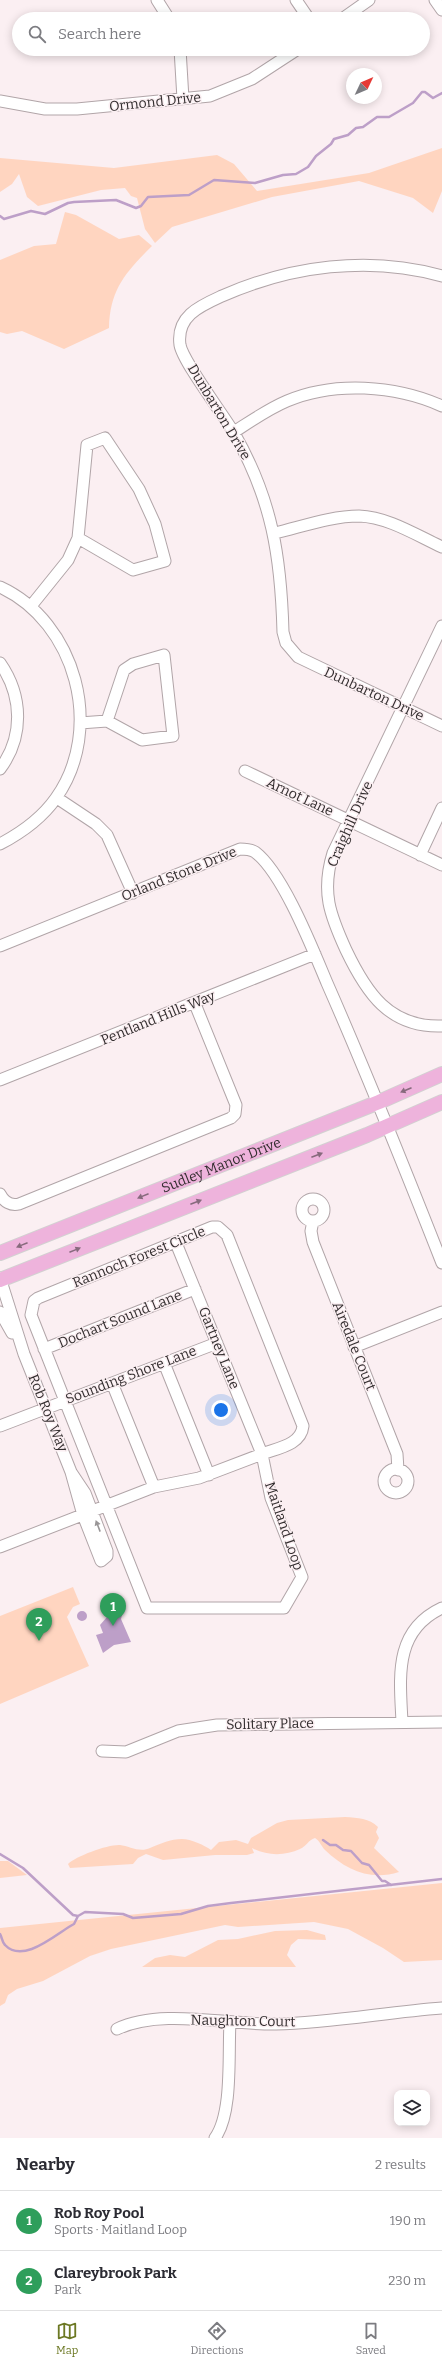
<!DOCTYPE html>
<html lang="en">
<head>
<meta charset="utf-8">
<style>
	:root { --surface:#fff; --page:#f7f7f7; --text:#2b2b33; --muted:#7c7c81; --line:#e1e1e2; --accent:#6c7823 }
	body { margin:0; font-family:Bitter,serif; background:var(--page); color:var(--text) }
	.controls { position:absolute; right:12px; bottom:12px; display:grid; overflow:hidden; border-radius:8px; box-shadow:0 2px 10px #0003 }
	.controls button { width:36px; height:36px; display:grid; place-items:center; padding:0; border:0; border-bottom:1px solid var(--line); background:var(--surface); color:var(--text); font:20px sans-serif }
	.compass { position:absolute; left:346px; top:68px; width:36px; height:36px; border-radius:50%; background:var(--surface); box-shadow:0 2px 10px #0003; rotate:46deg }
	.you { position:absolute; left:221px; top:1410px; width:14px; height:14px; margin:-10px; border:3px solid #fff; border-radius:50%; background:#1a73e8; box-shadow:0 0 0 6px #1a73e833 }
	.badge { display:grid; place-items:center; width:26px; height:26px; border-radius:50%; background:var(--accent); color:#fff; font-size:13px; font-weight:700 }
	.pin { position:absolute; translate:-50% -33px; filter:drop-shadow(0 1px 2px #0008) }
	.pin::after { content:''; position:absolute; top:21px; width:14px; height:12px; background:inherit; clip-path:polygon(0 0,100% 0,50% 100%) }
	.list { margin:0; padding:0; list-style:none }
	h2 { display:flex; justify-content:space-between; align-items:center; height:52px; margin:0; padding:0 16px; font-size:17px }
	h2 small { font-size:13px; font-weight:400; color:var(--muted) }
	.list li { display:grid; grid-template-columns:26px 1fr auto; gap:12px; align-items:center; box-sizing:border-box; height:60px; padding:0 16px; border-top:1px solid var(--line) }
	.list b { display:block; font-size:15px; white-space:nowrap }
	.list p { margin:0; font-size:13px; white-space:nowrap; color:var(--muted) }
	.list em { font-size:13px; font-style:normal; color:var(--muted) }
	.icon { flex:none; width:22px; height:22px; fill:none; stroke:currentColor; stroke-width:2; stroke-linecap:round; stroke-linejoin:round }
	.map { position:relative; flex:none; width:442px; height:2138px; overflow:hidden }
	.search { position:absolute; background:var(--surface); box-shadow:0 2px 10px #0003; left:12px; right:12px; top:12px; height:44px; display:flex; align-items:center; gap:10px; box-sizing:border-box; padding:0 14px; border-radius:22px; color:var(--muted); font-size:15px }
	.sheet { height:172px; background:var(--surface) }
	nav { display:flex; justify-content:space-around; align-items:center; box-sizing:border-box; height:56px; border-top:1px solid var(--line); background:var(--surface); font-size:11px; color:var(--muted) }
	nav a { display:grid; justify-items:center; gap:2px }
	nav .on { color:var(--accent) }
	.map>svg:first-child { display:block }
</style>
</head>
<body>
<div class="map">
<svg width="442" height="2138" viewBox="0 0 442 2138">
	<rect width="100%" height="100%" fill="#fbeff2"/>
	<path fill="#ffd5c0" d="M442,148V191L433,213L413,198L359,181L272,197L172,227L155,243L145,229L137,198L131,196L125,188L101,190L38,206L27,197L19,174L12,184L0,192V158L114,168L217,155L234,164L257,191L369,173Z
		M65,212L76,215L119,239L139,235L152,246C126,272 110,289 109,328L64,349L22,331L7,334L0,332V260L34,246L56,244Z
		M73,1587L80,1604L73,1607L67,1617L89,1666L0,1704V1616Z
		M345,1817C358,1818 369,1818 378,1827L376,1832L379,1838L374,1848L399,1872C370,1881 346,1870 325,1850C321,1846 320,1841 315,1838C308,1840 307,1846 300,1849C285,1856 267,1856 252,1848L254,1853L247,1855H215L163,1860L146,1854L138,1858L133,1864L70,1868L68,1864C76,1856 109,1844 120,1845C129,1846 140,1853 150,1848C159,1844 171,1839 182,1839C191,1839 204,1845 211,1850L219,1842L236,1840L248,1844L251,1838L277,1823L288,1820Z
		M0,1861H8L27,1875L0,1878Z
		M442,1883V1960L404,1962L383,1948L348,1929L314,1922L238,1927L225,1925L111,1949L90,1956L43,1981L17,1989L8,1995L5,2003L0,2006V1928Z
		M307,1930L325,1935L326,1940L298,1939L291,1945L287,1955L296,1967H142L155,1958L170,1955L185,1957L218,1940L238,1939L275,1931Z"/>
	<path fill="#bd9fc8" d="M114,1601L121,1605L123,1611L121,1619L131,1642L114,1645L103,1653L96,1635L103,1633L100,1625L107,1617L104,1608Z
		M77 1616a5 5 0 1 1 10 0a5 5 0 1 1-10 0Z"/>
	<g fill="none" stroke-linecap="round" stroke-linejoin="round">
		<path stroke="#bd9fc8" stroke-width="2.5" d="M0,216L4,219L31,211L45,214L68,203L74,202L116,200L136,208L141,206L148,197L189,195L214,180L255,183L283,175L296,174L308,167L316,156L331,144L334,139L348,135L356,128L363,127L377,117H389L413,103L422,92H425L433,98L442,93
			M323,1840L330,1845H336L343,1850L351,1851L362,1863L369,1865L382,1881H385L391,1885
			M0,1854L23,1868L73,1915L78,1916
			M0,1934C2,1937 2,1942 5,1945C24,1965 58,1932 74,1924L78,1916L85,1912L123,1914L133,1918L181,1914L208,1906L231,1903L442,1879"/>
		<defs>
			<path id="minor" d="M157,0L169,19
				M296,0L309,19
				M435,0L442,10
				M342,19L369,0
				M180,49L183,99
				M0,101L45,109H77L210,96L252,79L298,49
				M442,276C369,255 290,266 222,296C200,306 176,316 180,345C183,362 223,414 234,433C272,499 281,557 283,632L286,643L298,657L442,726
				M234,432C251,421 268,409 287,401C334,381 395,385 442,406
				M275,533C301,527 331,516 359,516C388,517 416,535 442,547
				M0,587C76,622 105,729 56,798C42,818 21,833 0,844
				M31,606L68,560L78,538L133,570L165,561L155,524L139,489L105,438L87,445L78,538
				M442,626L333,853C321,892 330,915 346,950C366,992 389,1028 442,1026
				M0,663C23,696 24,737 0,769
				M80,723L107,721L142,740L173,736L164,655L133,664L124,670L107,721
				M245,771L442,865
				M57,798L96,824L107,835L133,893
				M420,855L442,808
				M0,946L240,849C245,849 250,849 255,852C283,873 313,950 327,983C368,1076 405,1169 442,1263
				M0,1080L315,954
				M0,1194C4,1202 11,1206 19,1204L231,1118L235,1114L236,1105L195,1004
				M302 1210a11 11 0 1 1 22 0a11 11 0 1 1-22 0Z
				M313,1221L311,1231L313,1242L397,1454L398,1470
				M0,1278L24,1354L71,1472L83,1515L101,1561L107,1556V1551L85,1493L71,1472
				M0,1312L12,1333
				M354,1347L442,1312
				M44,1349L195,1289
				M164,1363L209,1475
				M112,1383L154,1487
				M0,1426L217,1343
				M384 1481a12 12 0 1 1 24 0a12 12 0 1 1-24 0Z
				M0,1547L154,1487L199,1478L262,1454L271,1498L302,1577L284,1608H147L31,1315L34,1301L38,1298L212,1227H218L227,1235L303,1426C301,1445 278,1448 262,1454L176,1243
				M402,1722C400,1678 393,1631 442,1608
				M102,1751L126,1752L178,1731L217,1725L442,1722
				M117,2029C161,2008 227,2025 276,2024C331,2023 387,2012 442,2008
				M215,2138C233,2113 228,2054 230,2022"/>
			<g id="major">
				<path id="s1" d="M0,1253L379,1102L442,1074"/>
				<path d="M0,1280L367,1135L442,1102"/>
			</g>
		</defs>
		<use href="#minor" stroke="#b1a5a8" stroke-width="13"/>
		<use href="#major" stroke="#d2d1d1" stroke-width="16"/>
		<use href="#minor" stroke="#fff" stroke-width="11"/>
		<use href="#major" stroke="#eeb3dc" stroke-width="14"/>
	</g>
	<defs><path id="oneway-solid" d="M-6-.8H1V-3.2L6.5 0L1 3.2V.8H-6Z"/></defs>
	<g fill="#876a7d">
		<use href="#oneway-solid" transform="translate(406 1090) rotate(157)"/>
		<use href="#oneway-solid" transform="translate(317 1155) rotate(-21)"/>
		<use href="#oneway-solid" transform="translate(143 1196) rotate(158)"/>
		<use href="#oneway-solid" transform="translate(196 1202) rotate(-21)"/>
		<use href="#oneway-solid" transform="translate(22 1245) rotate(158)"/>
		<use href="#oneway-solid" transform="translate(75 1250) rotate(-22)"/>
	</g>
	<use fill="#999697" href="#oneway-solid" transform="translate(98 1526) rotate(-111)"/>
	<g text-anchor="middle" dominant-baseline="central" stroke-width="3" stroke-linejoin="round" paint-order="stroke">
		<g font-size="14" fill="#332e2f" stroke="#fbeff2">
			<text transform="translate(155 102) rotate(-6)">Ormond Drive</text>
			<text transform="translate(219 412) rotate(59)">Dunbarton Drive</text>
			<text transform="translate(374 694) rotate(25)">Dunbarton Drive</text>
			<text transform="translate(300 797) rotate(25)">Arnot Lane</text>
			<text transform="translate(350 824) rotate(-66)">Craighill Drive</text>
			<text transform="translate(179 874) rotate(-22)">Orland Stone Drive</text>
			<text transform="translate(158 1018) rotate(-22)">Pentland Hills Way</text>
			<text stroke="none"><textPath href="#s1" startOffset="238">Sudley Manor Drive</textPath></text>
			<text transform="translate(139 1257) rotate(-22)">Rannoch Forest Circle</text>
			<text transform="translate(120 1319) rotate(-22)">Dochart Sound Lane</text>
			<text transform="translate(354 1346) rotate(68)">Airedale Court</text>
			<text transform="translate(219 1348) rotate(68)">Gartney Lane</text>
			<text transform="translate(131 1375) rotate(-21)">Sounding Shore Lane</text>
			<text transform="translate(48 1413) rotate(68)">Rob Roy Way</text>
			<text transform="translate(284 1526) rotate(71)">Maitland Loop</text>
			<text transform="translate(270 1724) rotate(-1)">Solitary Place</text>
			<text transform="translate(243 2021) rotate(1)">Naughton Court</text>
		</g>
	</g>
</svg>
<div class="controls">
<button><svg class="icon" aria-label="layers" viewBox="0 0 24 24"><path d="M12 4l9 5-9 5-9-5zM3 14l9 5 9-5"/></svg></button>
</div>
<svg class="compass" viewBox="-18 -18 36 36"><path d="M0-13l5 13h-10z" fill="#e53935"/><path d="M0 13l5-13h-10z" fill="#7c7c81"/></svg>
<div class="you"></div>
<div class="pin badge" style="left:113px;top:1626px;background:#2e9e5b">1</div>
<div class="pin badge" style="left:39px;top:1641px;background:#2e9e5b">2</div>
<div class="search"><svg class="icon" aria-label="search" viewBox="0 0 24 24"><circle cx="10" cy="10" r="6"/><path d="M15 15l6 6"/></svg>Search here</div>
</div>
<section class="sheet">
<h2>Nearby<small>2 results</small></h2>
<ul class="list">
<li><span class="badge" style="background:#2e9e5b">1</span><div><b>Rob Roy Pool</b><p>Sports · Maitland Loop</p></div><em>190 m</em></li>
<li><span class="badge" style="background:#2e9e5b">2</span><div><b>Clareybrook Park</b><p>Park</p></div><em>230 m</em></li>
</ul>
</section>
<nav>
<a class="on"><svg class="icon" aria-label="map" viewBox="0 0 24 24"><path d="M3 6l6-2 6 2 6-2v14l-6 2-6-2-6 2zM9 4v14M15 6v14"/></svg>Map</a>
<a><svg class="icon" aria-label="directions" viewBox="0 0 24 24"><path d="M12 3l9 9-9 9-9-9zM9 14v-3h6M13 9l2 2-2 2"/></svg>Directions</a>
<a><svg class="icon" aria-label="saved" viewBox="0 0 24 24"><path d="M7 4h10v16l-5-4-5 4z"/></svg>Saved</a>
</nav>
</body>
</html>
